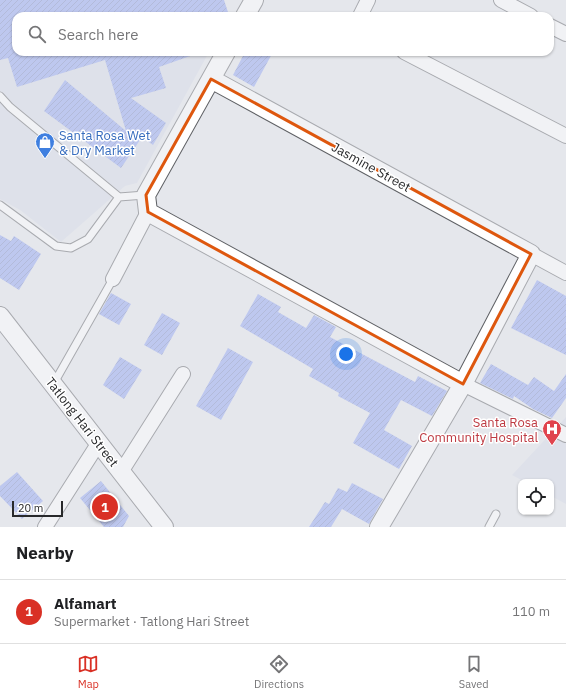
<!DOCTYPE html>
<html lang="en">
<head>
<meta charset="utf-8">
<style>
	:root { --surface:#fff; --page:#f2f2f2; --text:#202124; --muted:#757577; --line:#e0e0e0; --accent:#d93025 }
	body { margin:0; font-family:"IBM Plex Sans",sans-serif; background:var(--page); color:var(--text) }
	.controls { position:absolute; right:12px; bottom:12px; display:grid; overflow:hidden; border-radius:8px; box-shadow:0 1px 3px #0004 }
	.controls button { width:36px; height:36px; display:grid; place-items:center; padding:0; border:0; border-bottom:1px solid var(--line); background:var(--surface); color:var(--text); font:20px sans-serif }
	.scale { position:absolute; left:12px; bottom:10px; width:51px; box-sizing:border-box; padding-left:4px; border:2px solid #28292b; border-top:0; font-size:11px; line-height:14px; white-space:nowrap; color:#28292b; -webkit-text-stroke:3px #fff; paint-order:stroke }
	.you { position:absolute; left:346px; top:354px; width:14px; height:14px; margin:-10px; border:3px solid #fff; border-radius:50%; background:#1a73e8; box-shadow:0 0 0 6px #1a73e833 }
	.badge { display:grid; place-items:center; width:26px; height:26px; border-radius:50%; background:var(--accent); color:#fff; font-size:13px; font-weight:700 }
	.pin { position:absolute; translate:-50% -50%; border:2px solid #fff; box-shadow:0 1px 4px #0006 }
	.list { margin:0; padding:0; list-style:none }
	h2 { display:flex; justify-content:space-between; align-items:center; height:52px; margin:0; padding:0 16px; font-size:17px }
	h2 small { font-size:13px; font-weight:400; color:var(--muted) }
	.list li { display:grid; grid-template-columns:26px 1fr auto; gap:12px; align-items:center; box-sizing:border-box; height:64px; padding:0 16px; border-top:1px solid var(--line) }
	.list b { display:block; font-size:15px; white-space:nowrap }
	.list p { margin:0; font-size:13px; white-space:nowrap; color:var(--muted) }
	.list em { font-size:13px; font-style:normal; color:var(--muted) }
	.icon { flex:none; width:22px; height:22px; fill:none; stroke:currentColor; stroke-width:2; stroke-linecap:round; stroke-linejoin:round }
	.map { position:relative; flex:none; width:566px; height:527px; overflow:hidden }
	.search { position:absolute; background:var(--surface); box-shadow:0 1px 3px #0004; left:12px; right:12px; top:12px; height:44px; display:flex; align-items:center; gap:10px; box-sizing:border-box; padding:0 14px; border-radius:12px; color:var(--muted); font-size:15px }
	.sheet { height:116px; background:var(--surface) }
	nav { display:flex; justify-content:space-around; align-items:center; box-sizing:border-box; height:56px; border-top:1px solid var(--line); background:var(--surface); font-size:11px; color:var(--muted) }
	nav a { display:grid; justify-items:center; gap:2px }
	nav .on { color:var(--accent) }
	.map>svg:first-child { display:block }
</style>
</head>
<body>
<div class="map">
<svg width="566" height="527" viewBox="0 0 566 527">
	<defs>
		<pattern id="building-hatch" width="6" height="6" patternUnits="userSpaceOnUse"><rect width="6" height="6" fill="#8fa3f1"/><path d="M-1 1l2-2M0 6l6-6M5 7l2-2" fill="none" stroke="#7585c3"/></pattern>
	</defs>
	<rect width="100%" height="100%" fill="#e5e7ec"/>
	<path fill="#d6dae6" d="M0,0L16,16V52H208V54L137,183L125,186L61,242L20,210L0,199Z
		M566,417V504L551,496V482H525L512,475Z"/>
	<path fill="url(#building-hatch)" d="M0,0H224L228,12L215,16H16V52H196V54L159,67L166,88L131,98L166,123L153,145L142,137L121,168L44,111L65,80L126,131L105,60L17,87L8,58L0,60Z
		M245,52H273L254,87L233,75Z
		M0,235L11,241L14,236L41,254L19,290L0,278Z
		M537,280L566,296V355L511,328Z
		M111,293L131,304L119,325L99,314Z
		M258,294L281,307L278,312L306,328L314,315L336,327L330,337L415,382L418,376L447,391L432,416L401,400L384,430L412,446L399,469L353,443L370,413L338,396L339,393L309,376L313,369L240,326Z
		M162,313L180,323L162,355L144,345Z
		M228,348L253,362L221,420L196,406Z
		M120,357L142,370L124,399L103,385Z
		M491,364L528,385L534,377L554,391L566,374V398L552,418L533,409L514,396L513,399L480,383Z
		M17,472L43,501L22,519L0,496V486Z
		M101,481L129,516L123,527H104L80,498Z
		M352,483L383,499L369,524L342,509L331,527H309L325,502L329,504L338,488L347,492Z"/>
	<g fill="none" stroke-linecap="round" stroke-linejoin="round">
		<defs>
			<path id="service" d="M0,96L10,107L119,197L145,195
				M0,205L56,246L71,248L88,239L119,197
				M54,383L113,279
				M489,527L496,514"/>
			<path id="minor" d="M501,0L531,16
				M360,16L368,0
				M550,26L566,34
				M404,52L566,136
				M531,254L566,273
				M113,279L148,212
				M463,384L566,435
				M121,472L183,374
				M45,527L98,444"/>
			<path id="tertiary" d="M245,16L254,0
				M226,52L146,195L148,212L463,384
				M211,79L531,254L463,384L379,527
				M0,316L164,527"/>
		</defs>
		<use href="#service" stroke="#5f6165" stroke-width="9"/>
		<use href="#minor" stroke="#5f6165" stroke-width="16"/>
		<use href="#tertiary" stroke="#5f6165" stroke-width="20"/>
		<use href="#service" stroke="#fff" stroke-width="7"/>
		<use href="#minor" stroke="#fff" stroke-width="14"/>
		<use href="#tertiary" stroke="#fff" stroke-width="18"/>
	</g>
	<path d="M0 0H566V527H0ZM211,79L531,254L463,384L148,212L146,195Z" fill="#e5e7ec" fill-opacity=".55" fill-rule="evenodd"/>
	<path fill="none" stroke="#de570e" stroke-width="3" stroke-linejoin="round" d="M211,79L531,254L463,384L148,212L146,195Z"/>
	<defs>
		<symbol id="shop-pin" viewBox="-11 -11 22 30"><path d="M0 17L-7.5 6A9.5 9.5 0 1 1 7.5 6Z" fill="#3f7fe0" stroke="#fff"/><path d="M-5-2.5h2.3a2.7 3.5 0 0 1 5.4 0H5L5.5 6h-11ZM-1.5-2.5h3a1.5 2.3 0 0 0-3 0Z" fill="#fff"/></symbol>
		<symbol id="hospital-pin" viewBox="-11 -11 22 30"><path d="M0 17L-7.5 6A9.5 9.5 0 1 1 7.5 6Z" fill="#e0444e" stroke="#fff"/><path d="M-5-5h3v3.5h4V-5h3V5h-3V1.5h-4V5h-3Z" fill="#fff"/></symbol>
	</defs>
	<g fill-rule="evenodd">
		<use href="#shop-pin" x="34" y="131" width="22" height="30"/>
		<use href="#hospital-pin" x="541" y="418" width="22" height="30"/>
	</g>
	<g text-anchor="middle" dominant-baseline="central" stroke-width="3" stroke-linejoin="round" paint-order="stroke">
		<g font-size="13" fill="#366cbe" stroke="#fff" text-anchor="start">
			<text x="59" y="135">Santa Rosa Wet<tspan x="59" dy="15">&amp; Dry Market</tspan></text>
		</g>
		<g font-size="13" fill="#28292b" stroke="#fff">
			<text transform="translate(371 167) rotate(29)">Jasmine Street</text>
			<text transform="translate(82 422) rotate(52)">Tatlong Hari Street</text>
		</g>
		<g font-size="13" fill="#be3a42" stroke="#fff" text-anchor="end">
			<text x="538" y="422">Santa Rosa<tspan x="538" dy="15">Community Hospital</tspan></text>
		</g>
	</g>
</svg>
<div class="controls">
<button><svg class="icon" aria-label="locate" viewBox="0 0 24 24"><circle cx="12" cy="12" r="6"/><path d="M12 2v4M12 18v4M2 12h4M18 12h4"/></svg></button>
</div>
<div class="scale">20 m</div>
<div class="you"></div>
<div class="pin badge" style="left:105px;top:507px">1</div>
<div class="search"><svg class="icon" aria-label="search" viewBox="0 0 24 24"><circle cx="10" cy="10" r="6"/><path d="M15 15l6 6"/></svg>Search here</div>
</div>
<section class="sheet">
<h2>Nearby<small></small></h2>
<ul class="list">
<li><span class="badge">1</span><div><b>Alfamart</b><p>Supermarket · Tatlong Hari Street</p></div><em>110 m</em></li>
</ul>
</section>
<nav>
<a class="on"><svg class="icon" aria-label="map" viewBox="0 0 24 24"><path d="M3 6l6-2 6 2 6-2v14l-6 2-6-2-6 2zM9 4v14M15 6v14"/></svg>Map</a>
<a><svg class="icon" aria-label="directions" viewBox="0 0 24 24"><path d="M12 3l9 9-9 9-9-9zM9 14v-3h6M13 9l2 2-2 2"/></svg>Directions</a>
<a><svg class="icon" aria-label="saved" viewBox="0 0 24 24"><path d="M7 4h10v16l-5-4-5 4z"/></svg>Saved</a>
</nav>
</body>
</html>
